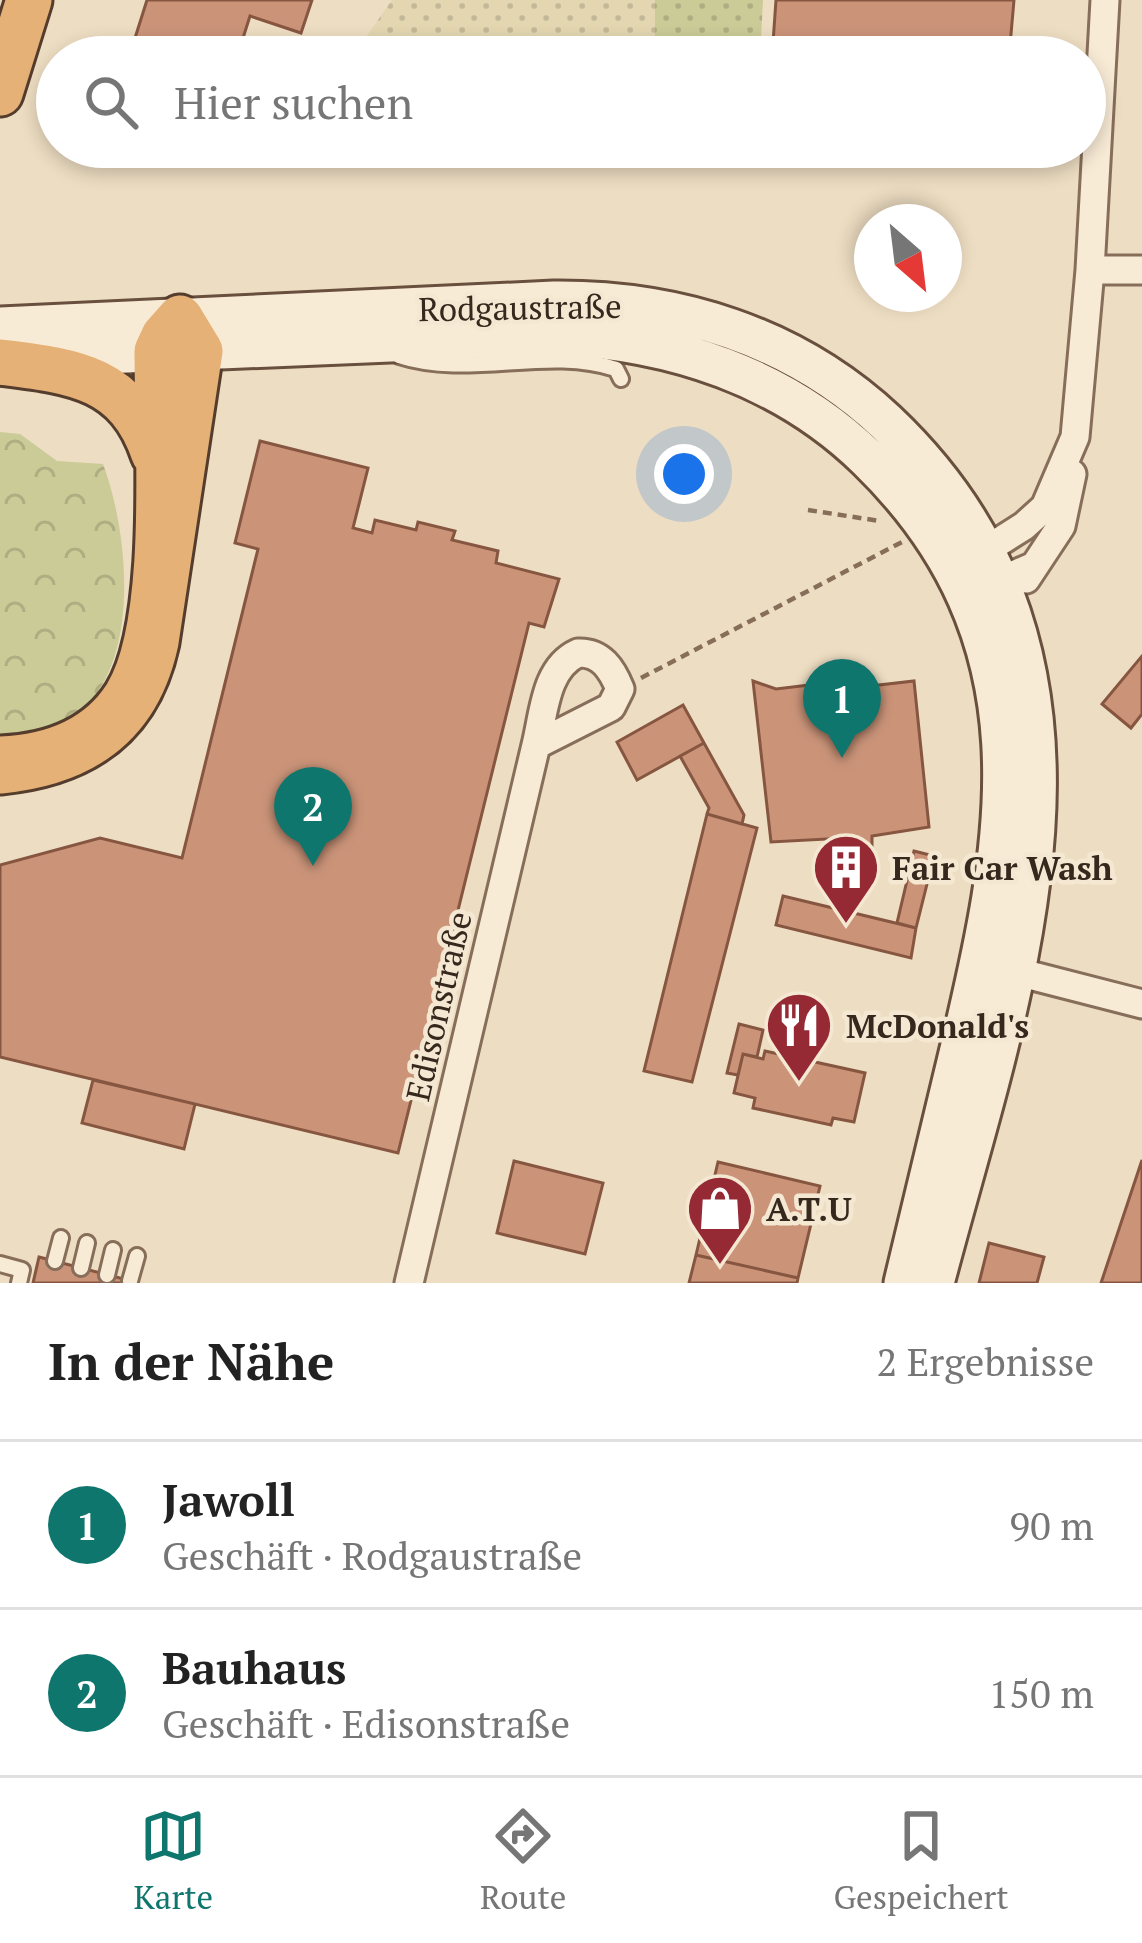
<!DOCTYPE html>
<html lang="de">
<head>
<meta charset="utf-8">
<style>
	:root { --surface:#fff; --page:#f2f2f2; --text:#222; --muted:#767676; --line:#e0e0e0; --accent:#0f766e }
	body { margin:0; font-family:"PT Serif",serif; background:var(--page); color:var(--text) }
	.compass { position:absolute; left:854px; top:204px; width:108px; height:108px; border-radius:50%; background:var(--surface); box-shadow:0 6px 18px #0003; rotate:152deg }
	.you { position:absolute; left:684px; top:474px; width:42px; height:42px; margin:-30px; border:9px solid #fff; border-radius:50%; background:#1a73e8; box-shadow:0 0 0 18px #1a73e833 }
	.badge { display:grid; place-items:center; width:78px; height:78px; border-radius:50%; background:var(--accent); color:#fff; font-size:39px; font-weight:700 }
	.pin { position:absolute; translate:-50% -99px; filter:drop-shadow(0 3px 6px #0008) }
	.pin::after { content:''; position:absolute; top:63px; width:42px; height:36px; background:inherit; clip-path:polygon(0 0,100% 0,50% 100%) }
	.list { margin:0; padding:0; list-style:none }
	h2 { display:flex; justify-content:space-between; align-items:center; height:156px; margin:0; padding:0 48px; font-size:51px }
	h2 small { font-size:39px; font-weight:400; color:var(--muted) }
	.list li { display:grid; grid-template-columns:78px 1fr auto; gap:36px; align-items:center; box-sizing:border-box; height:168px; padding:0 48px; border-top:3px solid var(--line) }
	.list b { display:block; font-size:45px; white-space:nowrap }
	.list p { margin:0; font-size:39px; white-space:nowrap; color:var(--muted) }
	.list em { font-size:39px; font-style:normal; color:var(--muted) }
	.icon { flex:none; width:66px; height:66px; fill:none; stroke:currentColor; stroke-width:2; stroke-linecap:round; stroke-linejoin:round }
	.map { position:relative; flex:none; width:1142px; height:1283px; overflow:hidden }
	.search { position:absolute; background:var(--surface); box-shadow:0 6px 18px #0003; left:36px; right:36px; top:36px; height:132px; display:flex; align-items:center; gap:30px; box-sizing:border-box; padding:0 42px; border-radius:66px; color:var(--muted); font-size:45px }
	.sheet { height:492px; background:var(--surface) }
	nav { display:flex; justify-content:space-around; align-items:center; box-sizing:border-box; height:168px; border-top:3px solid var(--line); background:var(--surface); font-size:33px; color:var(--muted) }
	nav a { display:grid; justify-items:center; gap:6px }
	nav .on { color:var(--accent) }
	.map>svg:first-child { display:block }
</style>
</head>
<body>
<div class="map">
<svg width="1142" height="1283" viewBox="0 0 1142 1283">
	<defs>
		<pattern id="farmland-dots" width="8" height="8" patternUnits="userSpaceOnUse" patternTransform="scale(3)"><rect width="8" height="8" fill="#e3d6b0"/><path d="M2 2h.1M6 6h.1" fill="none" stroke="#c3b897" stroke-width="1.8" stroke-linecap="round"/></pattern>
		<pattern id="grass-dots" width="8" height="8" patternUnits="userSpaceOnUse" patternTransform="scale(3)"><rect width="8" height="8" fill="#cacb97"/><path d="M2 2h.1M6 6h.1" fill="none" stroke="#aeae82" stroke-width="1.8" stroke-linecap="round"/></pattern>
		<pattern id="forest-crowns" width="20" height="18" patternUnits="userSpaceOnUse" patternTransform="scale(3)"><rect width="20" height="18" fill="#cacb97"/><path d="M2 6a3 3 0 1 1 6 0M12 15a3 3 0 1 1 6 0" fill="none" stroke="#aeae82"/></pattern>
	</defs>
	<rect width="100%" height="100%" fill="#edddc2"/>
	<path fill="url(#farmland-dots)" d="M392,0H655V57H344L364,40Z"/>
	<path fill="url(#grass-dots)" d="M655,0H763L760,57H655Z"/>
	<path fill="url(#forest-crowns)" d="M0,432L20,434L57,461L103,464C128,531 142,659 80,712C62,727 32,732 10,738H0Z"/>
	<path fill="#cb9479" stroke="#865640" stroke-width="3" d="M147,0H312L301,33L250,16L237,57H129Z
		M776,0H1014L1009,57H772Z
		M260,441L368,468L353,528L372,533L375,520L416,530L418,522L455,531L452,540L498,551L496,563L559,579L544,627L529,623L398,1153L0,1057V865L100,838L182,858L258,549L235,543Z
		M1142,656V714L1131,728L1102,704Z
		M753,681L776,689L843,681L844,689L914,681L929,827L872,836V855L848,857L845,838L771,842Z
		M683,705L704,743L637,780L617,742Z
		M704,743L744,815L742,824L707,814L709,808L680,756Z
		M707,814L757,828L692,1082L644,1071Z
		M914,851L934,856L916,928L897,923Z
		M783,896L916,928L911,958L776,925Z
		M739,1024L763,1030L757,1057L743,1054L738,1075L727,1073Z
		M765,1051L865,1073L854,1122L833,1118L831,1125L753,1108L755,1098L734,1093L743,1054L763,1059Z
		M93,1080L195,1104L184,1149L82,1123Z
		M1142,1160V1283H1101Z
		M514,1161L603,1183L585,1254L497,1233Z
		M718,1162L820,1186L798,1278L696,1255Z
		M989,1243L1044,1257L1037,1283H979Z
		M696,1255L798,1278L797,1283H689Z
		M39,1257L139,1283H33Z"/>
	<g fill="none" stroke-linecap="round" stroke-linejoin="round">
		<defs>
			<path id="service" d="M399,356C471,379 546,346 616,369L621,379
				M55,1261L61,1238
				M0,1264L22,1270L19,1283
				M81,1268L87,1243
				M107,1275L113,1250
				M130,1281L137,1256"/>
			<path id="minor" d="M1090,270H1142
				M969,561L1024,526L1045,507L1075,437L1090,270L1105,0
				M1026,579L1061,526L1072,474
				M981,581H1000L1034,566
				M1002,968L1142,1004
				M409,1283L536,745C544,713 545,668 578,653C601,652 612,669 620,689L611,707L536,745"/>
			<path id="secondary" d="M0,327L554,301C677,300 794,336 886,422C1142,664 1010,993 934,1283
				M33,357L555,335C671,340 783,376 868,459C1052,638 1011,838 957,1062C939,1136 922,1209 904,1283"/>
			<path id="trunk" d="M0,93L29,0
				M0,362C72,371 128,376 154,454
				M0,759C50,757 98,740 126,696C171,624 157,438 157,351L164,336L180,318L200,351L156,642C138,725 83,763 0,771"/>
		</defs>
		<use href="#service" stroke="#876e5a" stroke-width="20"/>
		<use href="#minor" stroke="#876e5a" stroke-width="33"/>
		<use href="#secondary" stroke="#694f3d" stroke-width="45"/>
		<use href="#trunk" stroke="#553d2e" stroke-width="51"/>
		<path stroke="#876e5a" stroke-width="4.5" stroke-dasharray="9 6" stroke-linecap="butt" d="M808,510L880,521
			M641,678L902,542"/>
		<use href="#service" stroke="#f8ebd6" stroke-width="14"/>
		<use href="#minor" stroke="#f8ebd6" stroke-width="27"/>
		<use href="#secondary" stroke="#f8ebd6" stroke-width="39"/>
		<use href="#trunk" stroke="#e6b177" stroke-width="45"/>
	</g>
	<defs>
		<symbol id="building-pin" viewBox="-11 -11 22 30"><path d="M0 17L-7.5 6A9.5 9.5 0 1 1 7.5 6Z" fill="#952a34" stroke="#f5e8d2"/><path d="M-4-6H4V6H1V3H-1V6H-4ZM-2.5-4.3h1.7v1.8h-1.7ZM.8-4.3h1.7v1.8H.8ZM-2.5-1h1.7V.8h-1.7ZM.8-1h1.7V.8H.8Z" fill="#fff"/></symbol>
		<symbol id="restaurant-pin" viewBox="-11 -11 22 30"><path d="M0 17L-7.5 6A9.5 9.5 0 1 1 7.5 6Z" fill="#952a34" stroke="#f5e8d2"/><path d="M-5-6h1v4h1v-4h1v4h1v-4h1v5L-1.5 .5V6h-2V.5L-5-1ZM5-6V6H3V1.5H1.5Q1.5-4 5-6Z" fill="#fff"/></symbol>
		<symbol id="shop-pin" viewBox="-11 -11 22 30"><path d="M0 17L-7.5 6A9.5 9.5 0 1 1 7.5 6Z" fill="#952a34" stroke="#f5e8d2"/><path d="M-5-2.5h2.3a2.7 3.5 0 0 1 5.4 0H5L5.5 6h-11ZM-1.5-2.5h3a1.5 2.3 0 0 0-3 0Z" fill="#fff"/></symbol>
	</defs>
	<g fill-rule="evenodd">
		<use href="#building-pin" x="808" y="829" width="76" height="104"/>
		<use href="#restaurant-pin" x="761" y="987" width="76" height="104"/>
		<use href="#shop-pin" x="682" y="1170" width="76" height="104"/>
	</g>
	<g text-anchor="middle" dominant-baseline="central" stroke-width="9" stroke-linejoin="round" paint-order="stroke">
		<g font-size="33" fill="#37281e" stroke="#f5e8d2">
			<text transform="translate(520 307) rotate(-1)">Rodgaustraße</text>
			<text transform="translate(438 1006) rotate(-77)">Edisonstraße</text>
		</g>
		<g font-size="33" font-weight="bold" fill="#37281e" stroke="#f5e8d2" text-anchor="start">
			<text x="892" y="867">Fair Car Wash</text>
			<text x="846" y="1025">McDonald's</text>
			<text x="766" y="1208">A.T.U</text>
		</g>
	</g>
</svg>
<svg class="compass" viewBox="-18 -18 36 36"><path d="M0-13l5 13h-10z" fill="#e53935"/><path d="M0 13l5-13h-10z" fill="#767676"/></svg>
<div class="you"></div>
<div class="pin badge" style="left:842px;top:758px">1</div>
<div class="pin badge" style="left:313px;top:866px">2</div>
<div class="search"><svg class="icon" aria-label="search" viewBox="0 0 24 24"><circle cx="10" cy="10" r="6"/><path d="M15 15l6 6"/></svg>Hier suchen</div>
</div>
<section class="sheet">
<h2>In der Nähe<small>2 Ergebnisse</small></h2>
<ul class="list">
<li><span class="badge">1</span><div><b>Jawoll</b><p>Geschäft · Rodgaustraße</p></div><em>90 m</em></li>
<li><span class="badge">2</span><div><b>Bauhaus</b><p>Geschäft · Edisonstraße</p></div><em>150 m</em></li>
</ul>
</section>
<nav>
<a class="on"><svg class="icon" aria-label="map" viewBox="0 0 24 24"><path d="M3 6l6-2 6 2 6-2v14l-6 2-6-2-6 2zM9 4v14M15 6v14"/></svg>Karte</a>
<a><svg class="icon" aria-label="directions" viewBox="0 0 24 24"><path d="M12 3l9 9-9 9-9-9zM9 14v-3h6M13 9l2 2-2 2"/></svg>Route</a>
<a><svg class="icon" aria-label="saved" viewBox="0 0 24 24"><path d="M7 4h10v16l-5-4-5 4z"/></svg>Gespeichert</a>
</nav>
</body>
</html>
